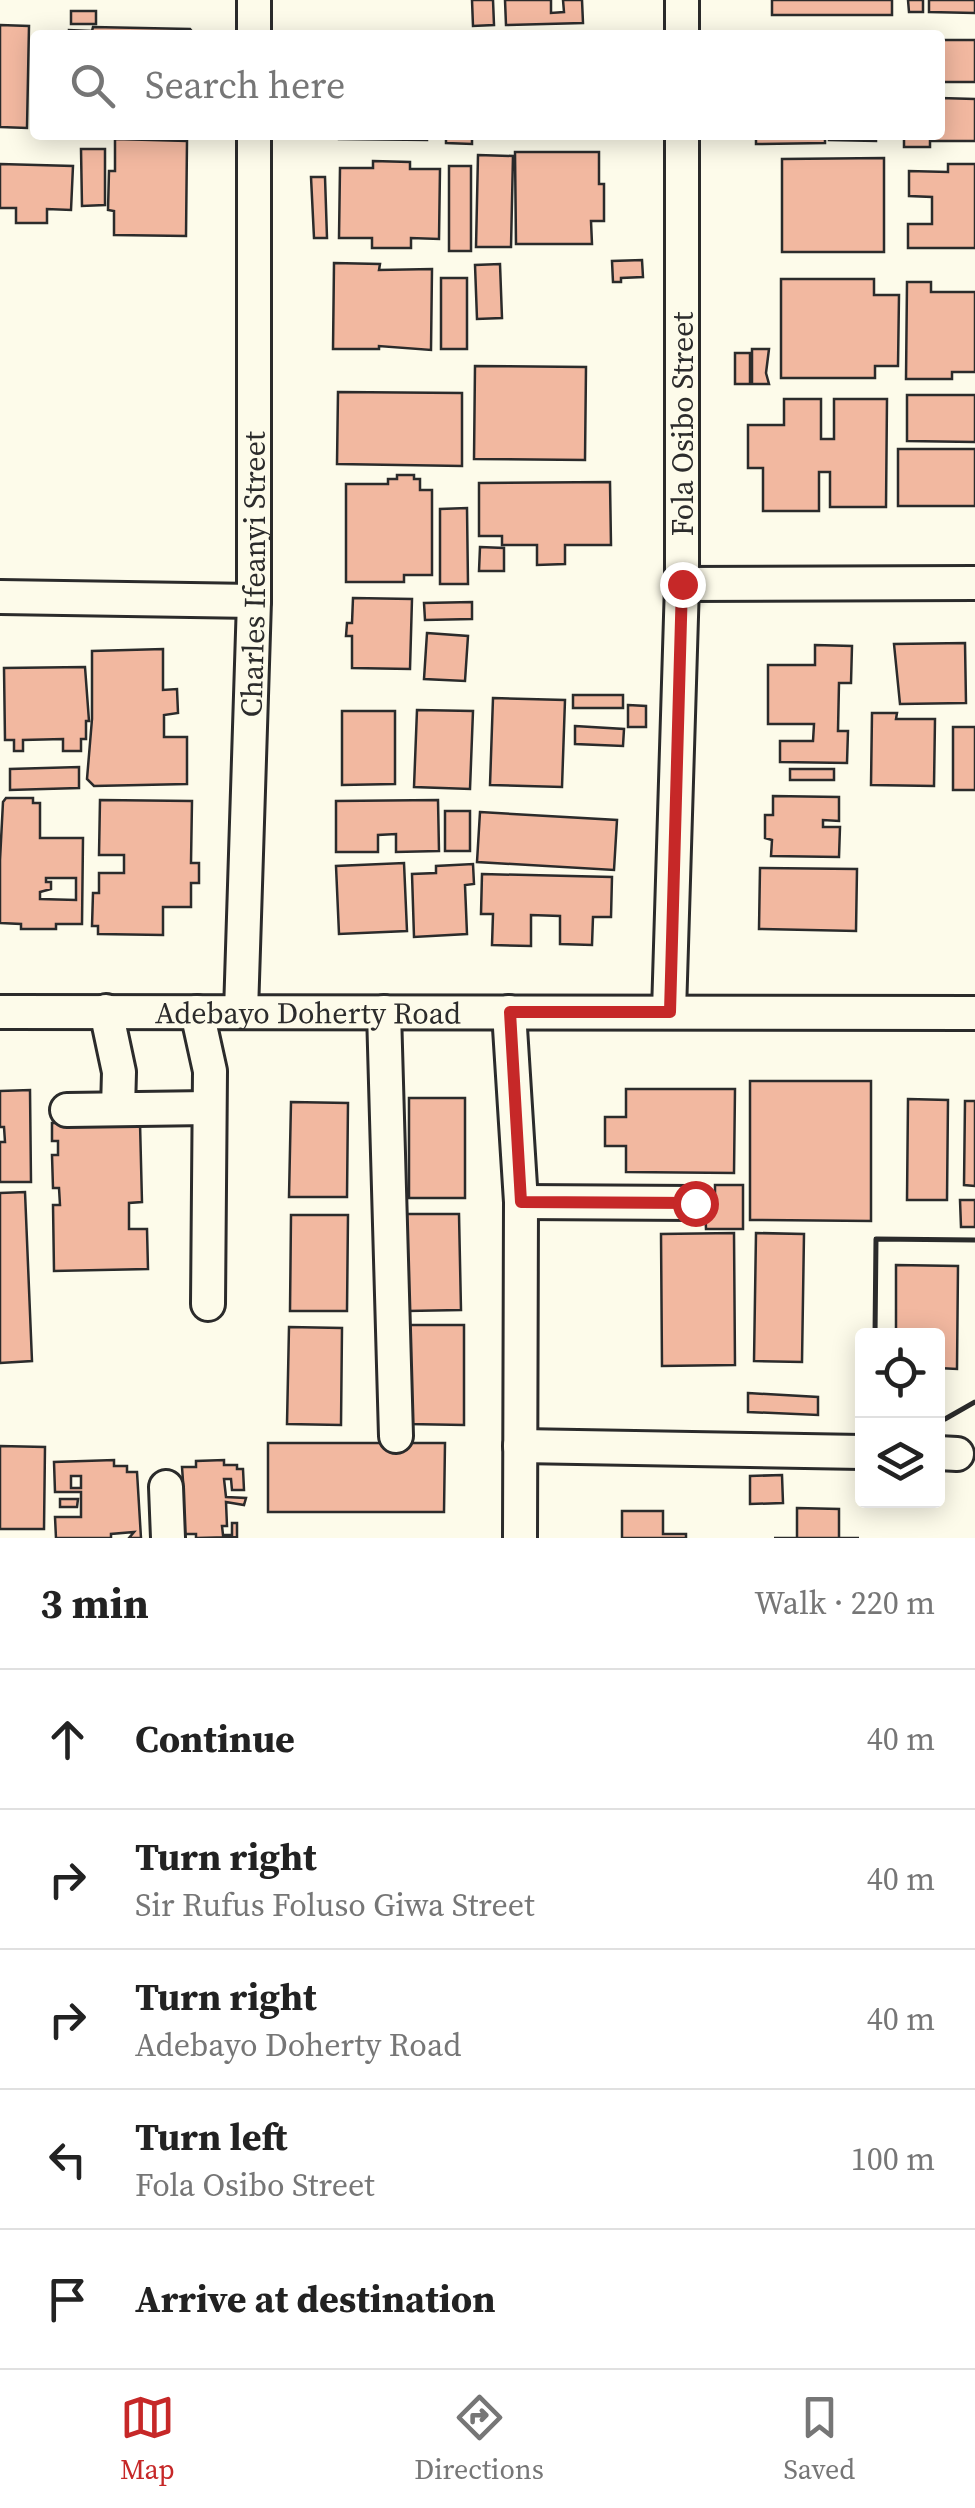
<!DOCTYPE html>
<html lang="en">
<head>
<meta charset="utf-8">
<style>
	:root { --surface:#fff; --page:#f2f2f2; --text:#222; --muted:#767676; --line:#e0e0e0; --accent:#c62828 }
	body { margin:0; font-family:"Source Serif 4",serif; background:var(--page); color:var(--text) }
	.controls { position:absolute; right:30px; bottom:30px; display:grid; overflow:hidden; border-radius:10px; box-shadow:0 5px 25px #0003 }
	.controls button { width:90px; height:90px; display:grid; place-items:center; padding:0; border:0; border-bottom:2px solid var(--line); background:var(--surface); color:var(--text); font:50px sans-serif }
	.stop { position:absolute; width:30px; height:30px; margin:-22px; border:8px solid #c62828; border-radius:50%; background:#fff }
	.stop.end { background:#c62828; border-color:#fff; box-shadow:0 2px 10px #0008 }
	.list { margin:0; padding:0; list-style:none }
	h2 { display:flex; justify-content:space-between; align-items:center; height:130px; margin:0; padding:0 40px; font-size:42px }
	h2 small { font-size:32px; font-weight:400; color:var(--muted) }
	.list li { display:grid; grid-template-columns:65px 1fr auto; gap:30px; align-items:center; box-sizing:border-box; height:140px; padding:0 40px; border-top:2px solid var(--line) }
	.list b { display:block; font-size:38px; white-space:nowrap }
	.list p { margin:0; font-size:32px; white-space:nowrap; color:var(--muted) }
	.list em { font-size:32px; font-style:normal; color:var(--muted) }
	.icon { flex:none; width:55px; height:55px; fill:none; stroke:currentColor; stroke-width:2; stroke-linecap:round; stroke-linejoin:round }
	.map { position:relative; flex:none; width:975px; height:1538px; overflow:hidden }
	.search { position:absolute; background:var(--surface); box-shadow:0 5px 25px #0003; left:30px; right:30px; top:30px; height:110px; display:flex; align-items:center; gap:25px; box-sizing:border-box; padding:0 35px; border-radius:10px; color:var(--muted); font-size:38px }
	.sheet { height:830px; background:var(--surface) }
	nav { display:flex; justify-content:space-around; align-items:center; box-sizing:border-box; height:140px; border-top:2px solid var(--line); background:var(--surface); font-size:28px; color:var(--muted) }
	nav a { display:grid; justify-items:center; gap:5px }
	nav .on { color:var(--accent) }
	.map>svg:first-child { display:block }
</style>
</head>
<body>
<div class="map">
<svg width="975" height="1538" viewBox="0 0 975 1538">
	<rect width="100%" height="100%" fill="#fdfbea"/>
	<path fill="#f2b8a0" stroke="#2b2b2b" stroke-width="2.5" fill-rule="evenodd" d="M472,0H493L494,25L473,26Z
		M505,0H551V13L564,12L563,0H582L583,23L506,25Z
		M772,0H892V15H772Z
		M908,0H923V12H909Z
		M929,0H975V13L929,12Z
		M71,11H96V24H71Z
		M0,25L29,26L27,128L0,127Z
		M93,27L190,29L195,35H69V30L92,31Z
		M940,40H975V82H940Z
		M940,98L975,99V141H930V147H904V135H940Z
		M339,135H427V140L339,139Z
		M446,135H472V144L446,143Z
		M476,135H513V138H476Z
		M756,135H825V143L756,144Z
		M829,135H876V141L829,140Z
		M115,139L187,141L186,236L114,235V211L108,210L109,171H115Z
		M81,149H105V205L82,206Z
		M515,152H599V184H604V221H591L592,244H516Z
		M478,155L513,156L511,247H476Z
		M884,158V252H782V159Z
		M373,161L410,162V169H440L439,239L411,238V248H372V238H339L340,168H373Z
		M0,164L73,166L71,210L47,209V223H16V208H0Z
		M948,164H975V248H908V224H932V197L909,196V171L948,172Z
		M449,166H471V251H449Z
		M311,177H325L327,238H314Z
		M642,260L643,277L621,278V282H613L612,261Z
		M334,263L380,264L379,270L432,269L431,350L379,346V349H333Z
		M500,264L502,318L477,319L475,265Z
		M441,278H467V349H441Z
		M781,279H874V295H899L898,366H875V378H781Z
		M907,282H931V292H975V372H952V379H906Z
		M752,349H769L766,373L769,384H752Z
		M735,353H750V384H735Z
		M475,366L586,367L585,460L474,459Z
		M338,392L462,393V466L337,464Z
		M907,395H975V442L907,441Z
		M784,399H821V439H834V399H887L886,507H830V472H819V511H763V468H748V425H784Z
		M898,449H975V506H898Z
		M397,475H414V479H420V490H432V575H404V582H346V484H388V479H397Z
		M610,482L611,545H565V564L537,565V545H502V536H479V483Z
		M467,508L468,584H440V509Z
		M480,547L504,548V571H479Z
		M353,598L412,599L410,669L352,668V636H346L347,623H352Z
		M472,602V619L425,620L424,603Z
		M427,633L468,636L465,681L424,679Z
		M965,643L966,703L900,704L894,644Z
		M815,645L852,646L851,683H839L838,731H848L847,763L780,762V741H813L814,724H768V665H815Z
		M163,649V690L177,689L178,713L164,715V737H187V784L94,786L87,779L92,719V651Z
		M85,667L89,721H86V739H81V751H63V739L23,740V751H14V740H5L4,668Z
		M573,695H623V708H573Z
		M493,698L565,700L562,787L490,785Z
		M628,705L646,706V727H628Z
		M417,710L473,711L470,789L414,787Z
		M342,711H395V784L342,785Z
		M872,713H897L896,719H935L934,786L871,785Z
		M575,726L624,729L623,746L575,744Z
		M953,727H975V790H953Z
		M79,767V788L10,790V769Z
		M790,769H834V780H790Z
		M773,796L839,797V821L823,820V827H840L839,857L771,856L772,840L765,838V815H773Z
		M6,798H33V803H40V838H83L82,924H56V929H21V924L0,923V860L3,802ZM46,878H76V900L40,899V892L51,889V882H46Z
		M100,800L192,801L191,863H199V883H191V907H163V935L98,934V926H92L93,893H99V873H124V855H99Z
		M438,800L439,851L396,852V834L378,835V852H336V801Z
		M445,811H470V851H445Z
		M480,812L617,820L614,870L477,862Z
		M404,863L407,931L339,934L336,866Z
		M473,864L474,884L465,885L467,934L414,937L412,874L436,873V866Z
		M760,868L857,869L856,931L759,929Z
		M482,874L612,877L611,917H593L592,945L560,944V916L531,915V946L492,945L493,914H481Z
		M750,1081H871V1221L750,1220Z
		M626,1089H735L734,1173L626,1172V1146H605V1117H626Z
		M30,1090L31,1182H0V1142H5L4,1127H0V1091Z
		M409,1098H465V1198H409Z
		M908,1099L948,1100L947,1200H907Z
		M965,1101H975V1186L964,1185Z
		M291,1102L348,1103L347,1197H289Z
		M52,1123H140L142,1202L129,1203V1229H147L148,1269L54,1271L53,1205H60L59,1188H53L52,1155H58V1141H52Z
		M715,1185H743V1229H706L705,1199H715Z
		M25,1192L32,1361L0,1363V1193Z
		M960,1200H975V1227H961Z
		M406,1214H459L461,1310L408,1311Z
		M291,1215H348L347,1311H290Z
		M734,1233L735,1365L662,1366L661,1234Z
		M756,1233L804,1234L802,1362L754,1361Z
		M896,1265L958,1266L957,1369L938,1368V1336H896Z
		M409,1325H464V1425L408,1424Z
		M289,1327L342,1328L341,1425L287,1424Z
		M748,1393L818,1397V1415L748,1412Z
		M268,1443H445L444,1512H268Z
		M0,1446L45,1447L44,1529H0Z
		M114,1460V1466H127V1472H137L141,1538H129L134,1532L111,1534V1538H56L55,1517H81V1492H55L54,1462ZM71,1476H81V1488H71Z
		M224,1460V1465H237V1469H243L244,1490H232L231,1479H224L226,1497L246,1498L244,1505L226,1502L227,1526H222L223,1535H232V1523H237V1537L196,1538V1534H177L176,1481H183L182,1467H196V1461Z
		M782,1475L783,1503L750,1504V1476Z
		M60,1499H78L77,1507H60Z
		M797,1508L839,1509V1538H859H774H797Z
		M622,1511H663V1534H686V1538H622Z"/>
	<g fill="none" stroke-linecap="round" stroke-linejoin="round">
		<defs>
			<g id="minor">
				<path d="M254,0V35"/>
				<path d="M682,0V35"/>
				<path d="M682,584L975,583"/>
				<path d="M0,597L254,601"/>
				<path d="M106,1011L119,1072L118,1109"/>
				<path id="s1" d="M0,1012L975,1013"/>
				<path d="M197,1012L210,1071L208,1304"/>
				<path id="s2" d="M241,1012L254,601V135"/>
				<path d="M384,1012L396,1436"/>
				<path d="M509,1012L521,1202L520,1538"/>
				<path d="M669,1012L682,584V135"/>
				<path d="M67,1110L209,1108"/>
				<path d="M521,1202L695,1203"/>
				<path d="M520,1446L862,1452"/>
				<path d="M938,1453L957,1454"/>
				<path d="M166,1487L168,1538"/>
			</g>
		</defs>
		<use href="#minor" stroke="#2b2b2b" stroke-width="38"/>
		<use href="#minor" stroke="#fdfbea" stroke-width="32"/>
		<path stroke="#2b2b2b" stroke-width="5" d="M875,1336L876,1239L975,1240
			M938,1419H945L975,1402"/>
	</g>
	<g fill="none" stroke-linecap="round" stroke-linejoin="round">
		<path stroke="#c62828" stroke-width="12" d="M682,584L670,1012H510L521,1202L695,1203"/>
	</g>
	<g text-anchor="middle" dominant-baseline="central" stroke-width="8" stroke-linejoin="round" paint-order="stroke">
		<g font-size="30" fill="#2b2b2b" stroke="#fdfbea">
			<text transform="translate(682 424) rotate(-90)">Fola Osibo Street</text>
			<text stroke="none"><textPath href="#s2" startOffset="438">Charles Ifeanyi Street</textPath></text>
			<text stroke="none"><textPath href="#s1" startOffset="308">Adebayo Doherty Road</textPath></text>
		</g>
	</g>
</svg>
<div class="controls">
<button><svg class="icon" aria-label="locate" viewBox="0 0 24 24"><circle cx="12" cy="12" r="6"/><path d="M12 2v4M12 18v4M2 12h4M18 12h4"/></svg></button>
<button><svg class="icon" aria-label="layers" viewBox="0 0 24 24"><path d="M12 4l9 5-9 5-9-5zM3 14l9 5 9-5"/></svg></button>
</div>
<div class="stop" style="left:695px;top:1203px"></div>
<div class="stop end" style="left:682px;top:584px"></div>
<div class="search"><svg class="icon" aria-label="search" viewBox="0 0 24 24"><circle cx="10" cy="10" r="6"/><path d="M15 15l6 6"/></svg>Search here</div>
</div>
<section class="sheet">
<h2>3 min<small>Walk · 220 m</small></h2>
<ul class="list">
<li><svg class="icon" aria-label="ahead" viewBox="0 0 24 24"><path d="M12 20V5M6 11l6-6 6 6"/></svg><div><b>Continue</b></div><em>40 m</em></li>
<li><svg class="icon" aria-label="right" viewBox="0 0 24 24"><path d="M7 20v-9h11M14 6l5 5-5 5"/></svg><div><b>Turn right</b><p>Sir Rufus Foluso Giwa Street</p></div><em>40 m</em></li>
<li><svg class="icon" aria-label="right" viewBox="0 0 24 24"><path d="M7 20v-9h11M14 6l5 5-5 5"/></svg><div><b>Turn right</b><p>Adebayo Doherty Road</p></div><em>40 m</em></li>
<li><svg class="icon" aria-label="left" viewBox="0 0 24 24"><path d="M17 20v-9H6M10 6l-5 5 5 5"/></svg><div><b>Turn left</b><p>Fola Osibo Street</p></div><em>100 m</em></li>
<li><svg class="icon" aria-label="arrive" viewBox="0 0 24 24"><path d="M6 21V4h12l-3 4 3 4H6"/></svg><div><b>Arrive at destination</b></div></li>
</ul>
</section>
<nav>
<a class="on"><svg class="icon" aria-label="map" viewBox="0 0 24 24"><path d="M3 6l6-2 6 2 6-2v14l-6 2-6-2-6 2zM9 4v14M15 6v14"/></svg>Map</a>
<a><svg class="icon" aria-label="directions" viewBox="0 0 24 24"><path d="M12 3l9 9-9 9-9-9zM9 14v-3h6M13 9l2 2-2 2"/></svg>Directions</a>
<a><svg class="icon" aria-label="saved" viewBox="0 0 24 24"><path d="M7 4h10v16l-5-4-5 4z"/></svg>Saved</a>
</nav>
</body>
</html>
